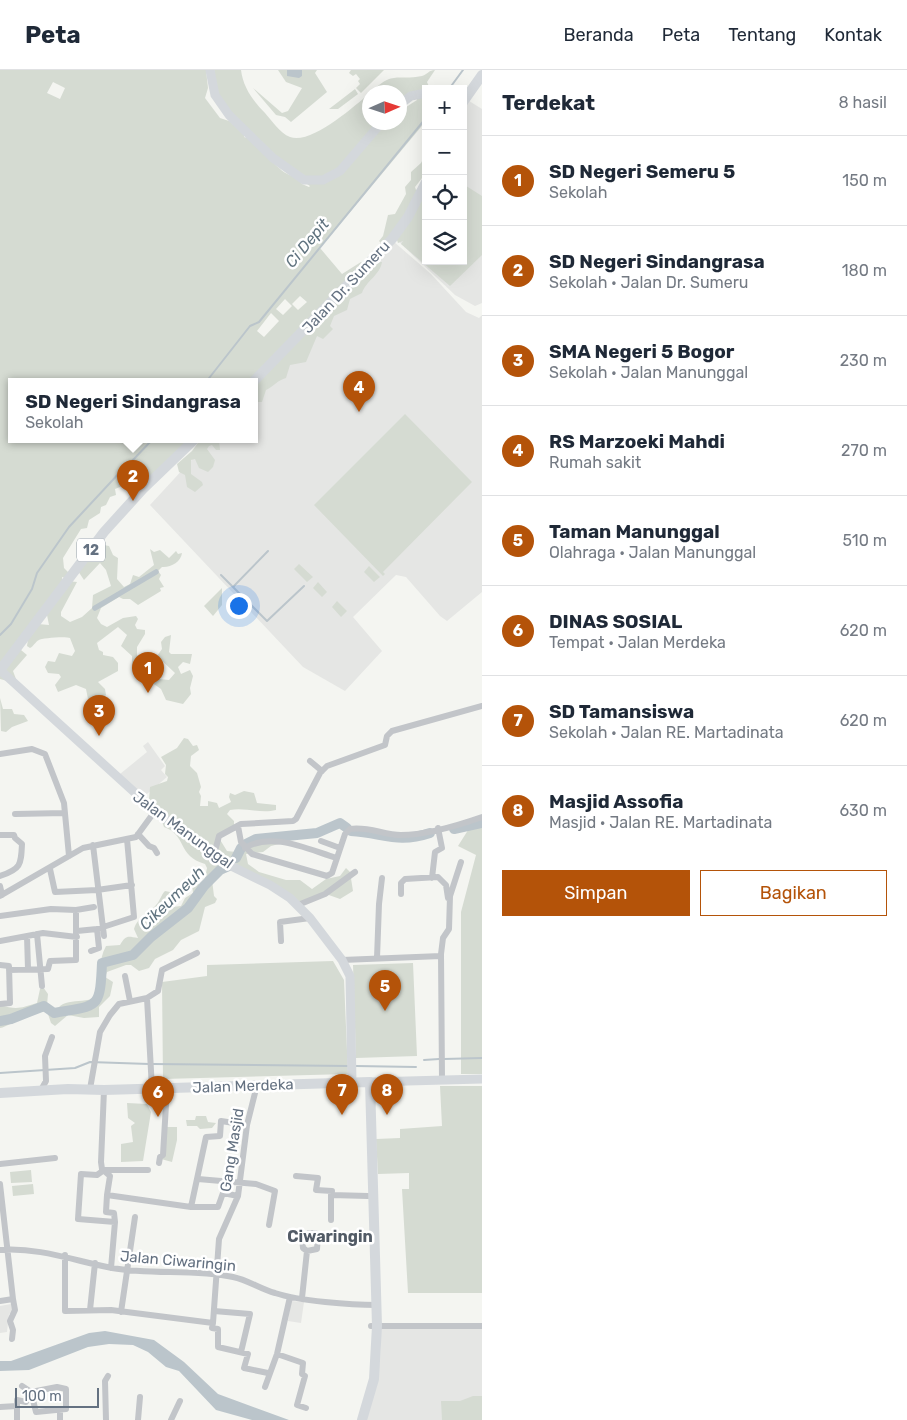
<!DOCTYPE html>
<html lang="id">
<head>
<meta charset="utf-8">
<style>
	:root { --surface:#fff; --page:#f2f2f3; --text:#1f2937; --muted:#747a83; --line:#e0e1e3; --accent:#b45309 }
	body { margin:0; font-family:Rubik,sans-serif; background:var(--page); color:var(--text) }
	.controls { position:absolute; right:15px; top:15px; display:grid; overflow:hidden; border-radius:0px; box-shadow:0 5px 20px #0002 }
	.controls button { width:45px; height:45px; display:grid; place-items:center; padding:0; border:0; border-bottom:1px solid var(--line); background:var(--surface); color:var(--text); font:25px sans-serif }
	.compass { position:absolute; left:362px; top:15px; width:45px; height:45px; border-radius:50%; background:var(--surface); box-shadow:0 5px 20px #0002; rotate:87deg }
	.scale { position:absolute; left:15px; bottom:12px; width:84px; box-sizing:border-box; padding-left:5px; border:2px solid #647181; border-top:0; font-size:14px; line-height:18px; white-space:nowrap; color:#647181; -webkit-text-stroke:4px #fff; paint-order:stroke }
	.you { position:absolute; left:238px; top:535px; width:18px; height:18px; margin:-12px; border:4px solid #fff; border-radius:50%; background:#1a73e8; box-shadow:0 0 0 8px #1a73e833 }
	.badge { display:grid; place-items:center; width:32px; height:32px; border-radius:50%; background:var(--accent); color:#fff; font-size:16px; font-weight:700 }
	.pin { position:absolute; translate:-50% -41px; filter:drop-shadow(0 1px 2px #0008) }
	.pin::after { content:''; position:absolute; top:26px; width:18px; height:15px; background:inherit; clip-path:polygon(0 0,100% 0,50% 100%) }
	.popup { position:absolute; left:8px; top:308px; width:250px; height:65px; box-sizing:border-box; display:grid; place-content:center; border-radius:0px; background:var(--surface); filter:drop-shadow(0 1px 4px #0005); font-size:16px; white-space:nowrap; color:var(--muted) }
	.popup b { font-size:19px; color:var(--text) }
	.popup::after { content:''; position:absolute; left:50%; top:100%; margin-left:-10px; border:10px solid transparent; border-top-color:var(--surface) }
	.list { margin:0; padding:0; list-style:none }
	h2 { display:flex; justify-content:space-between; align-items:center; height:65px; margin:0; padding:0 20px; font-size:21px }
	h2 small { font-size:16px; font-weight:400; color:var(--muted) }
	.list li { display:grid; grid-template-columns:32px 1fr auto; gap:15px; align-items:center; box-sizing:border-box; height:90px; padding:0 20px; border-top:1px solid var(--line) }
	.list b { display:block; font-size:19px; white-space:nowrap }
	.list p { margin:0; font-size:16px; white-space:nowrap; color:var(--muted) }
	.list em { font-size:16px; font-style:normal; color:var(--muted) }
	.actions { display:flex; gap:10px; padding:15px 20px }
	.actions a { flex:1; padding:11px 0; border:1px solid var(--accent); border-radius:0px; text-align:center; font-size:18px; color:var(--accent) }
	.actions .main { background:var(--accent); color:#fff }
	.icon { flex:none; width:28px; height:28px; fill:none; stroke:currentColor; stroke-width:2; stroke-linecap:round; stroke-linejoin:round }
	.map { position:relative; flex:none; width:482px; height:1350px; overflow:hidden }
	header { display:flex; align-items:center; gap:30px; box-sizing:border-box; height:70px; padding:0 25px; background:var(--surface); border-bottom:1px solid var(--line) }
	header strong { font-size:24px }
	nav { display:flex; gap:28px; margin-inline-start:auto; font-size:18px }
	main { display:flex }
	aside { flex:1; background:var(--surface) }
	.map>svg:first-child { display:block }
</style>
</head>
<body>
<header>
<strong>Peta</strong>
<nav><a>Beranda</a><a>Peta</a><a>Tentang</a><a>Kontak</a></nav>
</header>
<main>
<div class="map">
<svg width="482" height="1350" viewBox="0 0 482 1350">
	<rect width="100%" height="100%" fill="#f4f5f1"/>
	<path fill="#e5e6e4" d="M469,31L482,39V233L475,236L455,225L397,170L426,114V191H463V41Z
		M393,171L431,204L466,242L479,248L482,245V522L447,551L440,546L406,507L396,505L353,547L382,581L345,621L303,597L150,435L210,370H254V322Z
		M148,672L165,696L161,700L167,707L141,729L120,704L147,682L143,676Z
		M291,1231L304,1232L301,1253L288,1251Z
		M11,1234L13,1243L9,1244L7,1262L0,1263V1236Z
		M381,1259H482V1350H362L380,1292Z"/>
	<path fill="#d5dbd2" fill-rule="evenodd" d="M0,0H206L208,18L205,28L220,48L232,52L244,62V67C262,71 275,105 297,107L302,114L309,117L310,116C290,102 229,53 219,31C216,22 216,10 214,0H241C243,17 253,31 265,43C272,51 280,63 290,67C311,75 353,37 369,24L370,52L381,53L373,61L374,63L386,53L400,52V41L417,30L416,22L400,34V22H371C394,0 397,11 422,6C428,4 429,0 435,0L427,12L430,19H426V51L320,178L342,204L361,192L366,194L361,203L348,210V216L371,198V192H382C380,205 366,211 362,223L350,229L347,240L334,246L330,256L333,259L323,269L317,266L306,292L290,295L286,308C278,310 274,316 266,320L262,332H254V313L271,300L275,289L248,312H12V370H190L170,392L168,398L157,401L145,416L125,403L122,406L125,415L115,419L116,425L110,427L106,435L101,437L100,443L89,450L87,458L81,459L63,488L64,498L71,505L68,509L62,507L63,517L67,511L77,512L61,542V546L70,552L82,547L92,538L93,525L111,516L106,500L100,493L84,510L78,501L80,491L99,474L109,476L113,485L118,488L117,509L124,517L130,514L133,505L139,507L154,495L150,479L154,482L160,480L169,488L176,481L178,484L182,483C181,492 170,498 162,497L158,501L161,505L159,509L164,517L160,518L161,521L138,535L130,529H123L119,527L101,538L97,548L101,554L107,557L123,548L136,546L138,549L135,555L137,559L145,560V564L137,577V585L142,589L152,586L154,592L152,599L158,602L159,609L169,610L175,603L157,586L162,579L161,572L165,567L171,565L169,582L171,584H192L190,594L183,592L178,597L181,604L190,600L193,606L190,618L191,624L183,634L166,630L161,619L151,612L145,602L132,599V586L121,576L127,565L118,557L97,573L99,580L103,582V585L113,587L118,593V601L98,612L105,619L106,625L100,630L88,629L86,619L76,615L58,622L55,615L61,607L59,604L48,603L45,597L48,591L55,592L59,583L72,586L75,581L70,568C66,566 41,568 39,570C35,572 34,576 30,578L27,576L28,569L33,564V558L38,554L49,555L46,540L57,528L62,517C54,520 53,531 45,536C40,544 43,552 31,555L21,580L27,585L13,601L16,609L11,612L0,609ZM53,12L65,18L60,29L47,23ZM300,226L307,232L298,240L292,234ZM285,229L292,236L283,245L276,239ZM271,243L279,251L264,267L257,261Z
		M278,0H317L315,3L327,22L291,52L285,47L276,45L253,18L282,43L288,41L302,18L286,12Z
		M351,0H384L361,23L356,18L360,14L358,11L360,9L356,4L353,6L349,3Z
		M355,19L358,24L338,39H329Z
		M426,83V103L415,117L416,120L426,114V191H463V114L482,126V185L450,216L401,174L403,171L398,173L396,167L381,173L379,171L383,166L388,145L395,144L406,124L405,117L411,110V102L421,93Z
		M405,344L472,412L383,502L385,504L383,506L314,435Z
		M200,370H219L220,380H216L212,375L209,376L207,379L215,390L213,397L208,402L199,398L195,389L191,390V404L202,412L203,415L195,422L187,417L185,405L179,402L177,394L192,381Z
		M299,494L313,507L307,512L294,499Z
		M369,496L380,507L374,512L364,502Z
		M318,512L327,522L322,527L313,518Z
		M222,518V535L213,546L204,536Z
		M337,531L347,541L341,547L332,537Z
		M0,628L3,639H12L14,644L24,645L28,651L12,657L6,662L1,661Z
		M184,668L188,669L193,676L197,675L199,680L191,686L190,696L197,703L201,717L199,722L201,726L200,736H208V731L217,733L219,738L231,732L229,727L230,723L235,725L244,721L254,723L257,733L276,735V740C261,744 245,737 230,740L227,744L234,751V756L219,768L227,781L236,782L247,775V771C257,763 282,761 291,771L271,776L263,782L246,784L248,794L259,802L286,810H300L312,819L326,809L340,806L346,798L350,802L353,821L340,829L326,824L308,833L292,831L230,798L212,810L214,826L217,829L215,833L205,837L199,861L181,870L173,880L155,889L149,898L139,901L131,895H126L107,902L105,907L113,912L110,926L99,937V947L84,948L68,945L55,956L51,953L48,944C35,933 13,956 0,958V935C17,940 21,938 37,933L40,919L43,917L48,924L47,935L57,940C65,925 91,937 104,922C100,907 98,890 106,876L120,875C126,865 127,866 138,868L134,859C138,846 149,844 156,835C160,831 161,825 165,821L170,822L172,837L181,836L185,828L193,823L191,804L200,815L204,812L207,798L205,794C177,786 187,765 164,757L161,749L148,742L150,717L167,711L168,707L165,704L166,695L161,687L177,678Z
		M482,751V1004H461V842L476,785L458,776L470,757Z
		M333,891L344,910L348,1004L163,1009L162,912L207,906V895Z
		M413,893L417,986L356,988L353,895Z
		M440,1016H482V1223H408L402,1119H409V1103L378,1104L376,1069L400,1068V1059L442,1056Z
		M127,1033L147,1034L151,1042L143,1091L121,1092V1074L133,1072L131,1056L135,1053L128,1048Z
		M196,1046H206L208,1052L216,1053L212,1058L200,1059L197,1056H187L186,1050H195Z
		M166,1057H177V1070L172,1092L161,1089Z
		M31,1100L32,1112L11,1113L10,1102Z
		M33,1114L34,1124L13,1126L12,1116Z
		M473,1326H482V1350H442L441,1331H460Z"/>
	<path fill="#bbc5cb" d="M302,0V6L299,8L287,6V0Z
		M105,1261L154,1270L184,1292L218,1324L289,1350H252L216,1340L179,1301L166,1297L148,1282L133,1275L109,1274L88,1277L29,1300L0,1301V1291H11L89,1263Z"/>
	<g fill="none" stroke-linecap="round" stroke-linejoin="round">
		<path stroke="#bbc5cb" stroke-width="2" d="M449,19L463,0
			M206,312L250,256L259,252L426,48
			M131,392L152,370
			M221,505L267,551L304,516
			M233,517L268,481
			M0,565L11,554L32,519L37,503L69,457L122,400
			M444,989L482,988
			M424,990L439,989
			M153,994L349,996
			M356,996L416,997
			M0,1003L75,998L90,992L149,994"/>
		<path stroke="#bbc5cb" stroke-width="5.5" d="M95,538L156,502"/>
		<path stroke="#bbc5cb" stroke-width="10" d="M454,759L482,753
			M351,761C384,763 397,774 430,763
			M246,774L256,769L317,763L340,753L347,758
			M236,788L241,778
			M0,951L11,949L44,936L54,943C98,935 100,941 102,893L133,885L151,867L188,838L204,816L220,800L229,796"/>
		<path stroke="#c2c5c9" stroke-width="6" d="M0,684L32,679L45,684L64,733L69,786
			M310,691L322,701
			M15,744L65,743
			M238,756L241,772L252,784L327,806L332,803L345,764L350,759C368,756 384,765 401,765C424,765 459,755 482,747
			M138,764L149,776L154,778L157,783
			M0,765H14L15,768L22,774C21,795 21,799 0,806
			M321,771L340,778
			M93,775L104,866
			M245,778C272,761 309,780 337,788
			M214,785L219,766L241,754L293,751L296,749L320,703L327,696L385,675L387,666L392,661L482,636
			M50,799L55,822L97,820L132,815
			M432,808L435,782L442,778L438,758
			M0,816L2,825
			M401,824V813L405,809L438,807L446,815L448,828
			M0,826L83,778L136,767L155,741
			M298,835L325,824L355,802
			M0,846L51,839L76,840L94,837
			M77,861L97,859L134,847L127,769
			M37,864L42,916
			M27,866L28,899
			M0,871L43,863L77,867
			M281,871L280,852L310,848
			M91,881L99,878L97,859
			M377,888L379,834L382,808
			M342,890L441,886
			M0,895L9,896L10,933L0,934
			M9,900L48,899L50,891L76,890V840
			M125,906L130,931
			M147,928L152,1019L157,1031L166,1032
			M442,1009L441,884L443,868L449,859L450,826L461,792
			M90,1019L100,962L110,945L119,934L147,928L158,921L162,900L197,883
			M41,1020L46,1011L45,986L52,967
			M104,1020L101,1092L102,1099L110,1106L107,1125L191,1137H218L223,1123L238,1126
			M159,1093L160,1087L163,1085L167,1018
			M0,1094L55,1088
			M296,1106L318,1108L316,1120L332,1121L331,1125L368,1126
			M198,1109L256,1114L275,1121L269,1155
			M0,1114L13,1229L0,1231
			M107,1125L106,1142L114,1143L115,1152
			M191,1137L206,1067L220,1066L221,1051L247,1055
			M331,1150V1125
			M0,1180C39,1177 75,1191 112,1198C152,1205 193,1199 233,1207C248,1210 260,1219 275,1223C299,1231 351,1235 377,1235
			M65,1185V1241L111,1240L213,1253L212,1258L218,1259V1277L248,1284L244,1298L268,1303
			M111,1198L115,1152L78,1149L81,1104L97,1105L104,1100H148
			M302,1228L307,1181L303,1178L302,1168L309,1163H315L318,1165L317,1179L307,1181
			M90,1240L95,1193
			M214,1241L250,1244L241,1282
			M121,1242L135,1147
			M213,1253L219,1169L238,1126L247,1055L257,1015
			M371,1256H482
			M12,1269L13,1260L10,1251L15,1240L13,1229
			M277,1284L303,1293L302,1304L305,1306L297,1335L306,1338
			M265,1317L277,1284L290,1227
			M17,1336V1350
			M0,1337L17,1336V1330L26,1332L31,1322L57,1317L66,1319V1339L36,1342L31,1322L22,1316
			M60,1340V1350
			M106,1350L105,1311L108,1306
			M138,1350L140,1327
			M171,1350L180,1331"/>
		<path stroke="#d4d8dc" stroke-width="9" d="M210,0L215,25L229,45L273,88L304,110H323L340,101L382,52
			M400,34L411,26L426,23
			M0,600L155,741L225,793L270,815L290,828L310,848L342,890L350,906L352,1013
			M370,1012L482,1009"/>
		<path stroke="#d4d8dc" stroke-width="10" d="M463,32L482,5
			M253,312L392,169L408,147L426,112
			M0,600L104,462L143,419L194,370
			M0,1023L68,1019L104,1020L370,1012L377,1256L374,1309L362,1350"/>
	</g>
	<g text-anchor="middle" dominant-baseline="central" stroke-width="5" stroke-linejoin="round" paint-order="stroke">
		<rect fill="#fff" stroke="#929ca7" stroke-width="1" x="77" y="468.5" width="28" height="23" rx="4"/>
		<g font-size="14" font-weight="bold" fill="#647181">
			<text x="91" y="480">12</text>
		</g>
		<g font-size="15" fill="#647181" stroke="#fff">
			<text transform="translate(346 217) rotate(-47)">Jalan Dr. Sumeru</text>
			<text transform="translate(183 760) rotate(36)">Jalan Manunggal</text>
			<text transform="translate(243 1016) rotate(-2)">Jalan Merdeka</text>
			<text transform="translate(232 1080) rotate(-81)">Gang Masjid</text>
			<text transform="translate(178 1191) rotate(5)">Jalan Ciwaringin</text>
		</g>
		<g font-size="16" font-style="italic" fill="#60737f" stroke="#fff">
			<text transform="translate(307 173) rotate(-50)">Ci Depit</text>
			<text transform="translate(172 828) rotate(-44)">Cikeumeuh</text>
		</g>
		<g font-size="16" font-weight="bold" fill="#525b66" stroke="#fff">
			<text x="330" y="1166">Ciwaringin</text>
		</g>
	</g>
</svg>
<div class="controls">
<button>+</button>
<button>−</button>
<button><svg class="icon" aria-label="locate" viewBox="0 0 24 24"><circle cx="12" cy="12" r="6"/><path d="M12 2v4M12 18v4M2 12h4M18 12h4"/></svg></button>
<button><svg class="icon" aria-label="layers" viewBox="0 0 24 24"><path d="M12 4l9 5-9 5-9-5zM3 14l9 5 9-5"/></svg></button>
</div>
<svg class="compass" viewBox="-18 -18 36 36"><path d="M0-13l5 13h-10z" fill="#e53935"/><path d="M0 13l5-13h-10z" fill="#747a83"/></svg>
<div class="scale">100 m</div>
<div class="you"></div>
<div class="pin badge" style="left:148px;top:623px">1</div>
<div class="pin badge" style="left:133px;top:431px">2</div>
<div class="popup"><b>SD Negeri Sindangrasa</b>Sekolah</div>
<div class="pin badge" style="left:99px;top:666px">3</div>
<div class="pin badge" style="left:359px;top:342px">4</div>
<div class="pin badge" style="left:385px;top:941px">5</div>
<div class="pin badge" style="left:158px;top:1047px">6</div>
<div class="pin badge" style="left:342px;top:1045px">7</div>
<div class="pin badge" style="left:387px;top:1045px">8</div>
</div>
<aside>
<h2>Terdekat<small>8 hasil</small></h2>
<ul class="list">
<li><span class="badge">1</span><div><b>SD Negeri Semeru 5</b><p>Sekolah</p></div><em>150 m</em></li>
<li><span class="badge">2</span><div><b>SD Negeri Sindangrasa</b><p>Sekolah · Jalan Dr. Sumeru</p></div><em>180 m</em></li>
<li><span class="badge">3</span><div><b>SMA Negeri 5 Bogor</b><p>Sekolah · Jalan Manunggal</p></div><em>230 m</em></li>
<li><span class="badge">4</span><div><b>RS Marzoeki Mahdi</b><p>Rumah sakit</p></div><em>270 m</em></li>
<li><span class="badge">5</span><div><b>Taman Manunggal</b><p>Olahraga · Jalan Manunggal</p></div><em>510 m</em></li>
<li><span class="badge">6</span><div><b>DINAS SOSIAL</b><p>Tempat · Jalan Merdeka</p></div><em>620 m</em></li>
<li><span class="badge">7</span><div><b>SD Tamansiswa</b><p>Sekolah · Jalan RE. Martadinata</p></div><em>620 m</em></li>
<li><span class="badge">8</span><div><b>Masjid Assofia</b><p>Masjid · Jalan RE. Martadinata</p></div><em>630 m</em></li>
</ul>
<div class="actions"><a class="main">Simpan</a><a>Bagikan</a></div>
</aside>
</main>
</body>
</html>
